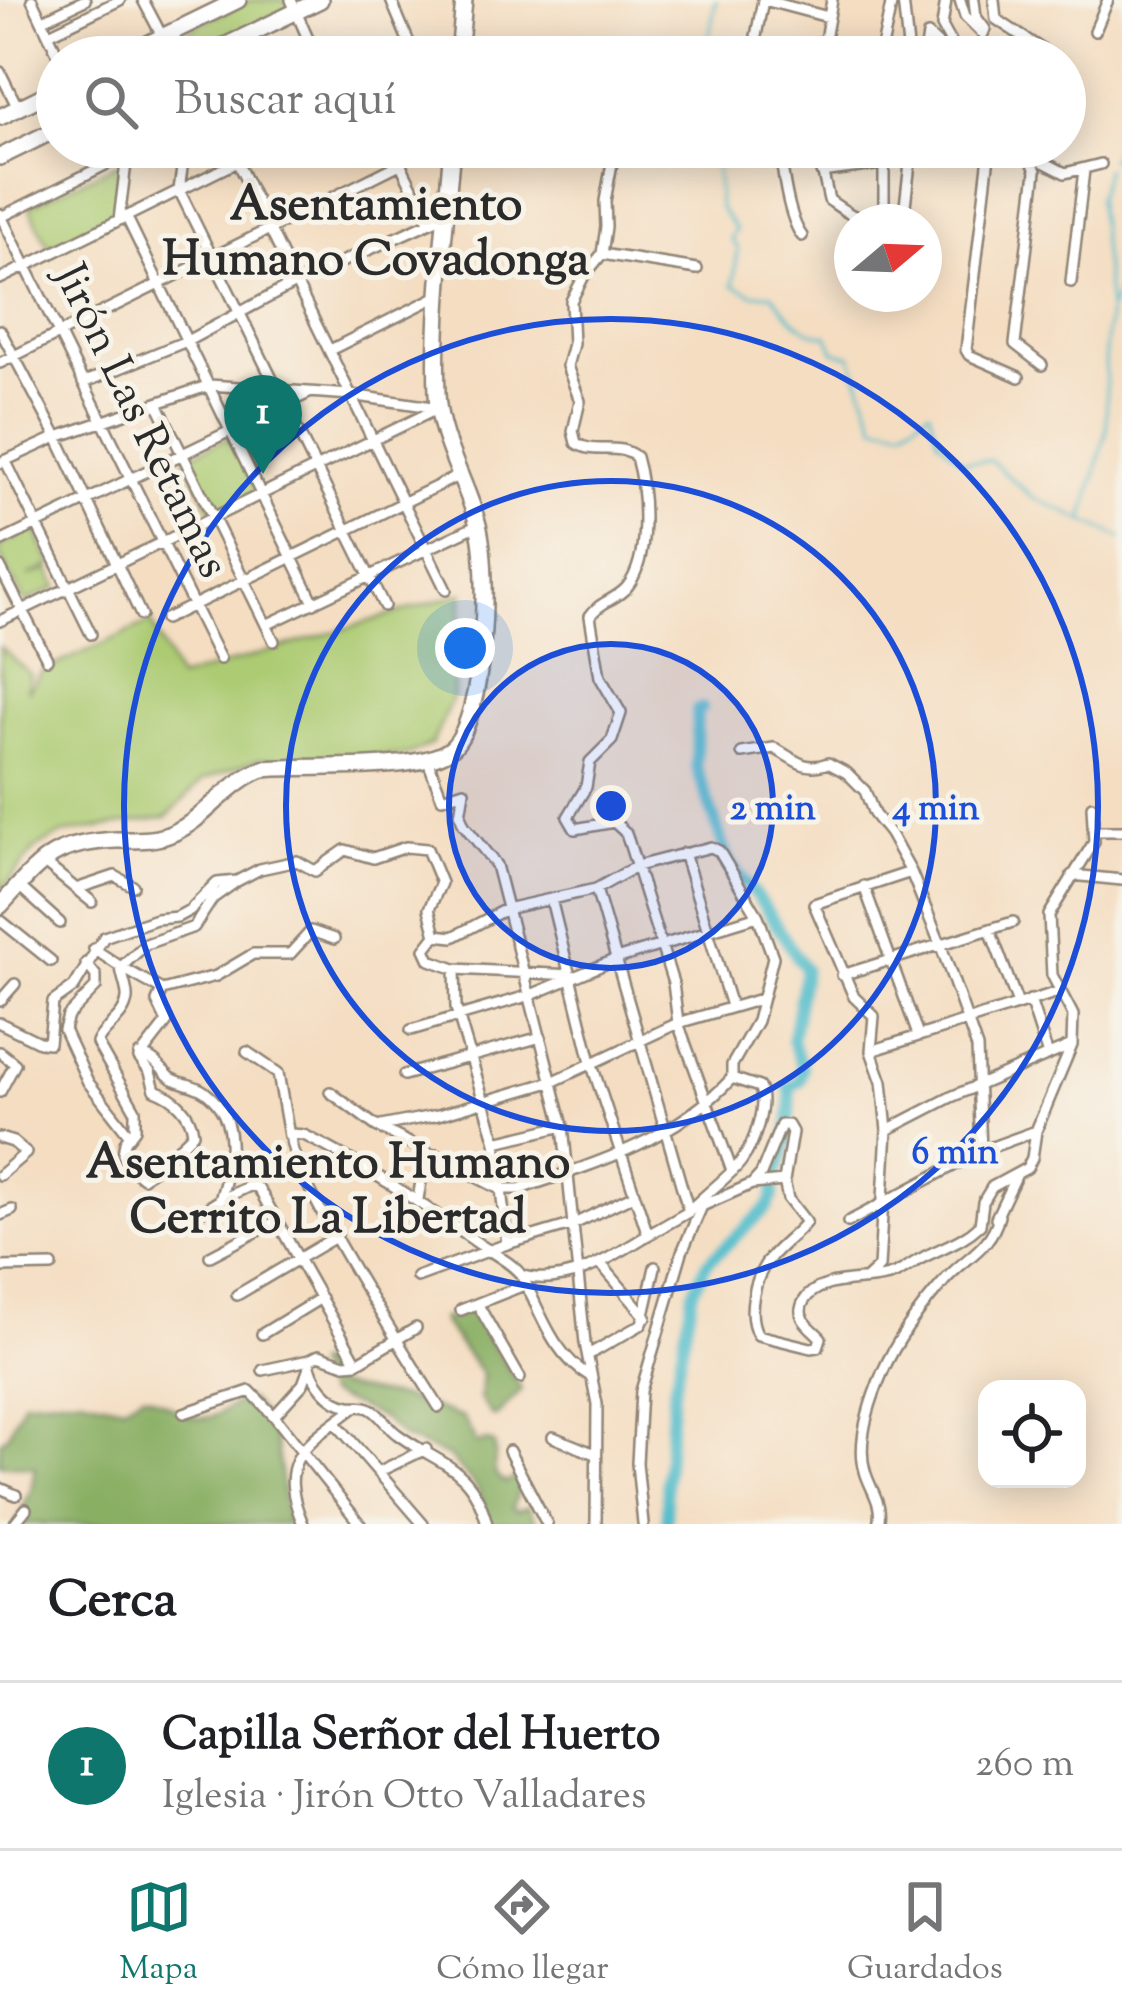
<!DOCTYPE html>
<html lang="es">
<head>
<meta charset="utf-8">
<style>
	:root { --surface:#fff; --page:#f6f6f6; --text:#202124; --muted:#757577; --line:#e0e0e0; --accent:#0f766e }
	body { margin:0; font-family:"Sorts Mill Goudy",serif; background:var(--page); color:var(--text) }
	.controls { position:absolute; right:36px; bottom:36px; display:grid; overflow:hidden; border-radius:24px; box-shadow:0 6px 30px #0003 }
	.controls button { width:108px; height:108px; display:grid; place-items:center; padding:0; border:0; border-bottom:3px solid var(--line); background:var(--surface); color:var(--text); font:60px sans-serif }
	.compass { position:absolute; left:834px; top:204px; width:108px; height:108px; border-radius:50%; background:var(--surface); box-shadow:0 6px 30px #0003; rotate:71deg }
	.you { position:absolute; left:465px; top:648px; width:42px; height:42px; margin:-30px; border:9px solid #fff; border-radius:50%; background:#1a73e8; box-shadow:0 0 0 18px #1a73e833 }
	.badge { display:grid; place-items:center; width:78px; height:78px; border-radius:50%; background:var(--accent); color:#fff; font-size:39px; font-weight:700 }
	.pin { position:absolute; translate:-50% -99px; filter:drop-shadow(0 3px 6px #0008) }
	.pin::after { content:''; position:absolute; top:63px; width:42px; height:36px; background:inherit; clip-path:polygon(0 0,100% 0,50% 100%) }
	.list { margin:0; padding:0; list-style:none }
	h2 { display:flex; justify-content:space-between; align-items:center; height:156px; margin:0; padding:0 48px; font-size:51px }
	h2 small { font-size:39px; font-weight:400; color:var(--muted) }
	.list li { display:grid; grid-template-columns:78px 1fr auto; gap:36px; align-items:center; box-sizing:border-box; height:168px; padding:0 48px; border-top:3px solid var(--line) }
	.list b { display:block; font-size:45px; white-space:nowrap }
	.list p { margin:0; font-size:39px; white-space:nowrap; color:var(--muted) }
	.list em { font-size:39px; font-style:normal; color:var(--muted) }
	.icon { flex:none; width:66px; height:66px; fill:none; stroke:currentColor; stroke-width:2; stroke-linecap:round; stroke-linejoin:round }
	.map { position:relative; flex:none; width:1122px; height:1524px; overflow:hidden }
	.search { position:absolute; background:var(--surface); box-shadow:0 6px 30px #0003; left:36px; right:36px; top:36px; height:132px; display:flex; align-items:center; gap:30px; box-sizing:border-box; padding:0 42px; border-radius:66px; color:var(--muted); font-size:45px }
	.sheet { height:324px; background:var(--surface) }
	nav { display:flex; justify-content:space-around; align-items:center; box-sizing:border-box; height:168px; border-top:3px solid var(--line); background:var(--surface); font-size:33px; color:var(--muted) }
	nav a { display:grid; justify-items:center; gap:6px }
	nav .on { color:var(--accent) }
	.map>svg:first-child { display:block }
</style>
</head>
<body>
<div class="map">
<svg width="1122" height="1524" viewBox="0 0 1122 1524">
	<rect width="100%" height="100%" fill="#f7f3e8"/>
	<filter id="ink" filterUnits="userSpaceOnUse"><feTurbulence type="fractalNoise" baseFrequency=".00833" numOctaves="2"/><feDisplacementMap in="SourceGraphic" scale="24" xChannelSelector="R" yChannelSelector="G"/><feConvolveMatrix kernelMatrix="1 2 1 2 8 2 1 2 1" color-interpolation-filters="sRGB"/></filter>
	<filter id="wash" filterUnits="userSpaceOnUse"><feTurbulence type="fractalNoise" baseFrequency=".004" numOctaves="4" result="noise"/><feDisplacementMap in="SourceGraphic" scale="48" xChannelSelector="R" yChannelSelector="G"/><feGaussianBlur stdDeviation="2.7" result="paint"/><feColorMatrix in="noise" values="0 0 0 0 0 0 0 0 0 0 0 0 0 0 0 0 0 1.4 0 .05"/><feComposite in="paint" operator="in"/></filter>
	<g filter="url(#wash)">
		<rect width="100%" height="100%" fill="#f4ddc1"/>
		<path fill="#accb72" stroke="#6c7b4e" stroke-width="3" d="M249,0H306L191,57H134Z
			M123,161L117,214L49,248L29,206Z
			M229,437L257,493L213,515L185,458Z
			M35,529L52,565L29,576L49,569L57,587L25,602L0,556V546Z
			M463,593L453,696L432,744L407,755L259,759L203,780L167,817L62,834L35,849L0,892V647L30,674L27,691L43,671L151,622L178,679Z"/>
		<path fill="#89af64" stroke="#5a6d48" stroke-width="3" d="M470,1310L520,1387L521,1391L496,1416H492L480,1399L482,1374L443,1323L442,1318H455Z
			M319,1362L334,1386L408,1399L463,1418L477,1444L486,1441L494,1444C499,1460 486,1475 506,1483L518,1476L522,1483L512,1508L517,1511L528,1507L537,1524H489L478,1489L449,1457L404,1438L382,1418L327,1394L314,1365Z
			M143,1394C168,1398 183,1424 210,1417C224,1413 233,1402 248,1399C285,1429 278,1481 287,1524H16L31,1490L35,1467L0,1464V1441L8,1435L24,1400L80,1397L123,1406Z"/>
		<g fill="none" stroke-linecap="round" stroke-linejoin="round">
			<path stroke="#50bcca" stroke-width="3" d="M692,57L709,38L716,0
				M715,147L719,207L736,230L731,239L738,249L733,285L753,294H772C786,312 803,335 827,335L834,351L851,356C859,380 867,402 876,425L904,428L930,410L938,439L962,461H991L1032,497L1122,538
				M1110,159L1122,143
				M1110,308L1122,283
				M1083,521L1107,429L1105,353L1109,308L1097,199L1106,168"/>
			<path stroke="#50bcca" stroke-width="12" d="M667,1524L666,1480L673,1394L693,1291L707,1263L768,1207L774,1194L773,1175C786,1164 794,1104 789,1088L800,1081L803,1069L792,1041L805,969L763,905L729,862L696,766L697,710L702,708"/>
		</g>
	</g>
	<g filter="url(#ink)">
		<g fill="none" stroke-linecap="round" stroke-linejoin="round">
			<defs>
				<path id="minor" d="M32,0L59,57
					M143,0L173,57
					M291,0L316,57
					M391,0L415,57
					M764,0L828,17
					M903,0L909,57
					M946,0L942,26L959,57
					M960,0L965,16L983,34L985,29L976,17L974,0
					M994,0L996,19L1052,56
					M43,20L85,0
					M1095,31L1108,0
					M49,34L120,0
					M754,45L812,57
					M752,57L763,0
					M822,57L832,0
					M880,57L892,0
					M930,57L926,48L928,35L951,57
					M0,72L18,108
					M185,147L179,190L384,606
					M392,147L429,221
					M615,147L605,201L606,227L602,254L584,276L571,301L573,344L567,366L580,401L573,431L576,443C595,456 616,441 636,457C646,492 650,559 627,587C616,600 600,601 590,616L600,677L621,713L612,740L590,762L586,787L568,817L575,829L614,822L626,833L673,983L678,1023L732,1171
					M781,147C781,169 789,219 802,236
					M817,147L829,200C845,211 860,224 879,218L884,210V147
					M990,147L966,350L969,355L1019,377
					M1021,147L1029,154L1036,171L1015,344L1042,365
					M1034,157L1065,173L1101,164
					M237,162L446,590
					M821,172L883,164
					M0,214L220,659
					M126,216L314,603
					M1,217L127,154
					M119,220L128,147
					M903,222L912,147
					M602,254L697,269
					M0,279L267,147
					M1071,282L1084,170
					M0,330L57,437L141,615
					M330,350L438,296
					M0,363L400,164
					M83,383L189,340L295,283L446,215
					M157,403L274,641
					M5,460L91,634
					M0,463L57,437L210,385L351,395L439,408
					M0,542L309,393
					M0,567L47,659
					M165,619L460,475
					M0,621L439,408
					M266,625L478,525
					M742,753L774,748C795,759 803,772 828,763L847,773L865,791L874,814L890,834L911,872L941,946L977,1048L981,1151
					M428,761L442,798L464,791L460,815L464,825L496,865L563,1126L585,1343L597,1404L596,1524
					M1096,831H1122
					M684,853L731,1006
					M42,861L92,902
					M1072,875L1122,880
					M19,886L60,923
					M864,886L918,1035
					M76,889L115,876L133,886
					M596,889L689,1212
					M0,920L51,961
					M990,930L1018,1004
					M94,949L121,967C122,978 128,989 127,999C125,1019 103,1027 97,1043L135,1110V1129L125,1142L123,1154L128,1166L143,1178C152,1170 189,1141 193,1133C191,1112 174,1097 155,1090L150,1072L139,1058L167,1022L157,1001L162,990L216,976L253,954H290L311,931L334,939
					M86,963L96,976V987L68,1016L64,1030L88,1082L130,1136
					M842,975L1013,922
					M162,990L121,967L146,944L194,927L213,898L237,881
					M1030,1000L1048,1055
					M0,1001L15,984
					M0,1023L39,1042L49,1043L53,1002L74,987L104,937L156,919L177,917L190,910L217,883L237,881L260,869L297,861L315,871L345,850L373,858L406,847L427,849L441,883L429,909L436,935
					M411,1030L531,995L619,958L758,916
					M871,1051L1058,992
					M0,1052L15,1064L0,1092
					M247,1052L278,1073L289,1136
					M139,1055C157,1058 158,1067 170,1077C179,1084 195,1084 205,1092C241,1119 231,1165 220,1200L190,1219
					M404,1075L541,1037
					M330,1092L376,1126L500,1189H519C596,1164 676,1139 732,1078V1065L757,1021L773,957L758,916L719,851L711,847L637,866L596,889L506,909L453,937L436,935L425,949L430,960L455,969L572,975
					M381,1126L438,1115L554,1081L678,1023L761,999
					M887,1130L951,1097L1072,1045
					M0,1138L13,1142L26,1153L0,1175
					M496,1142L563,1126
					M752,1184L784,1181
					M418,1199L423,1170L437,1155
					M220,1200L252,1185L259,1189L357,1363
					M692,1208C704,1195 736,1171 742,1160C754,1144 768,1104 759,1087L732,1078
					M0,1215L12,1210
					M996,1218L1017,1174
					M848,1222L981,1151L1036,1131
					M648,1235L690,1211
					M507,1244L574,1224L634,1195
					M210,1256L277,1221
					M601,1264L646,1317
					M0,1267L52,1266
					M523,1276C567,1287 612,1257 648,1235L591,1062L551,899
					M417,1277L507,1244L496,1142L456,1008L455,969
					M866,1279L879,1267L887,1130L882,1082L871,1051L874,1016L854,997L814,904L911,872
					M237,1295L337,1236
					M478,1305L520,1378
					M461,1310L524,1285
					M262,1334L321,1298
					M588,1355L642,1324L655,1267
					M309,1360L319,1355L345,1364L357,1363L416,1328
					M263,1370L309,1360C311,1380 329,1403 350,1406C359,1407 361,1405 369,1408C380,1413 387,1427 397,1434C439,1465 472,1465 487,1524
					M439,1407C415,1369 283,1164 291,1134L304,1135C367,1166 422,1204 479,1244C491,1252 516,1265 523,1278C541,1313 553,1355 590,1376
					M184,1413L250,1391L274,1416L360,1524
					M274,1416L303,1384L309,1368
					M335,1422L423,1524
					M553,1437L595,1454
					M509,1451L547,1524
					M378,1472L426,1449
					M0,1488L16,1495
					M14,1524L26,1509
					M303,1524C275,1458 305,1445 355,1407
					M643,1524L637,1463L641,1391L682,1252L702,1206L752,1184L761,1174L781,1125H788L792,1132L784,1181L788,1199L806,1222C796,1235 780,1245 770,1258C754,1277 746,1315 758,1335L811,1348L818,1347L821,1338C811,1327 794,1318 804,1301C819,1275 868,1284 892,1275C904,1271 913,1262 924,1257C945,1246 963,1241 980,1225L983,1202L992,1187L1027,1168L1032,1158L1036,1131L1072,1045L1073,1015L1052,975L1049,915L1094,842L1092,806
					M878,1524C884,1504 870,1490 865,1471C856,1441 871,1399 883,1371C897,1339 923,1305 946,1279C967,1256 991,1248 999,1216"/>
				<path id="highway" d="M121,57L238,0
					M202,57L320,0
					M459,57L464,0
					M0,117L57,89
					M0,157L57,129
					M0,906C42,860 52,843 117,840C135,840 156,841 173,833C207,818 226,783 263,769C306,764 423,774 452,748C486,717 490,569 478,525C467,482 439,440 437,394C434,311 445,229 452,147"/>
			</defs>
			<use href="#minor" stroke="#908476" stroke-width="14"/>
			<use href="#highway" stroke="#908476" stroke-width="20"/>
			<use href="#minor" stroke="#fff" stroke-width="9"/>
			<use href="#highway" stroke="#fff" stroke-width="15"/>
		</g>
	</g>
	<circle cx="611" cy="806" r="162" fill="#1d4ed8" fill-opacity=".12"/>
	<g fill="none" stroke="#1d4ed8" stroke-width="6">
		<circle cx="611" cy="806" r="162"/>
		<circle cx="611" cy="806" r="325"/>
		<circle cx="611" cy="806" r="487"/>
	</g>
	<g text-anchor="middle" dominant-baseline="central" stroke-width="10" stroke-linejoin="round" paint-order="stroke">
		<g font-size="45" fill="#2b2b2b" stroke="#f7f3e8">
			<text transform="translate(139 422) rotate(64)">Jirón Las Retamas</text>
		</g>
		<g font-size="48" font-weight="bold" fill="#2b2b2b" stroke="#f7f3e8">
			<text x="376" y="207">Asentamiento<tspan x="376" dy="55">Humano Covadonga</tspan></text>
			<text x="328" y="1165">Asentamiento Humano<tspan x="328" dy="55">Cerrito La Libertad</tspan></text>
		</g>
	</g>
	<circle cx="611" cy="806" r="18" fill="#1d4ed8" stroke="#f7f3e8" stroke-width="6"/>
	<g font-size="36" text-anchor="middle" font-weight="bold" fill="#1d4ed8" stroke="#f7f3e8" stroke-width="10" stroke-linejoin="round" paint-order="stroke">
		<text x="773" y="819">2 min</text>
		<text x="936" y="819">4 min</text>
		<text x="955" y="1163">6 min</text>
	</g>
</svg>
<div class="controls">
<button><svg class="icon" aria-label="locate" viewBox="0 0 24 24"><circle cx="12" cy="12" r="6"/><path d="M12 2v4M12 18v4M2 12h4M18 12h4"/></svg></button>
</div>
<svg class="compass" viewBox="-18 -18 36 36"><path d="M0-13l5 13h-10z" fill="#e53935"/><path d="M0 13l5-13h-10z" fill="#757577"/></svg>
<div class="you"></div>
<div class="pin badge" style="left:263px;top:474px">1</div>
<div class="search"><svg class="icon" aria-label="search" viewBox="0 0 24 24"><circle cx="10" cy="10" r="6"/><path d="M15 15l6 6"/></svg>Buscar aquí</div>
</div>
<section class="sheet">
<h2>Cerca<small></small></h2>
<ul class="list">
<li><span class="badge">1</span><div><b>Capilla Serñor del Huerto</b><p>Iglesia · Jirón Otto Valladares</p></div><em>260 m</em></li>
</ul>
</section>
<nav>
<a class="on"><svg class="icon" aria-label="map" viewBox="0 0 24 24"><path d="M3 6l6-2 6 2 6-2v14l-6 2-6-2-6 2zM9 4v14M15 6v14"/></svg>Mapa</a>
<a><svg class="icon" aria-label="directions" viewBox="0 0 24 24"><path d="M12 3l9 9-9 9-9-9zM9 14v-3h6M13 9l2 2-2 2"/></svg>Cómo llegar</a>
<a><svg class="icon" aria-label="saved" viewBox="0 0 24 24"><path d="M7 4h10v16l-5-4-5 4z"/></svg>Guardados</a>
</nav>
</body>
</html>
